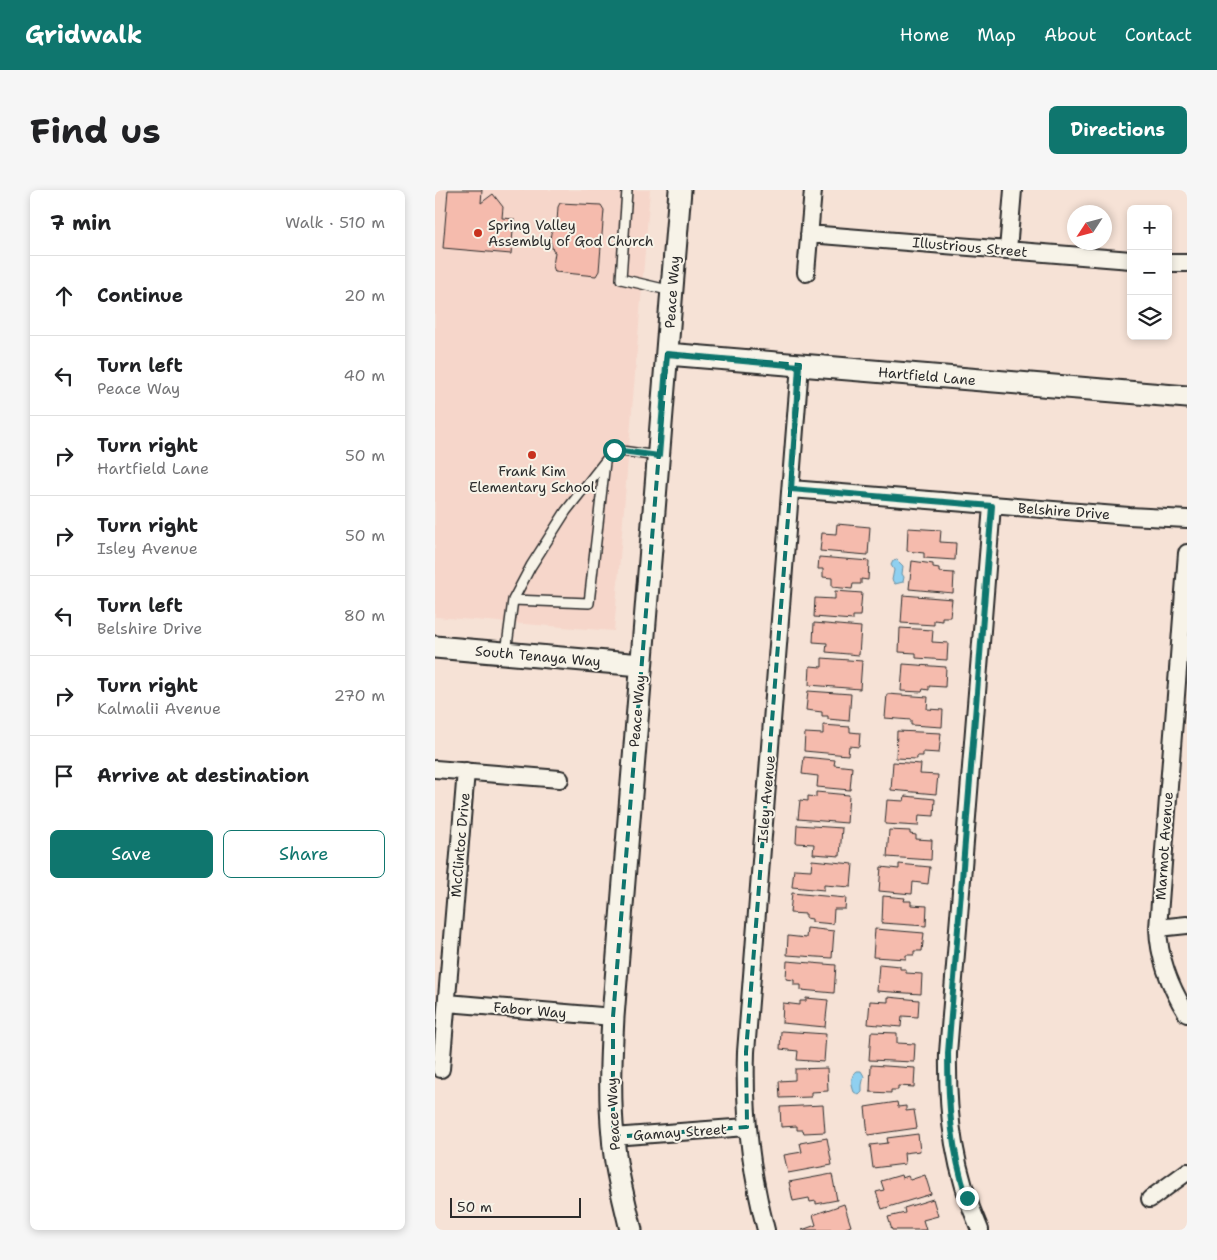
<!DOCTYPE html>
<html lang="en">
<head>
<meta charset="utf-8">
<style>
	:root { --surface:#fff; --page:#f6f6f6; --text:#202124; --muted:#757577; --line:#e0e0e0; --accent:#0f766e }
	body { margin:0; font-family:"Shantell Sans",sans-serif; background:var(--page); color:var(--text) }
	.controls { position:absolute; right:15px; top:15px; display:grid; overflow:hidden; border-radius:8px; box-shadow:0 2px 8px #0003 }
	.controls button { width:45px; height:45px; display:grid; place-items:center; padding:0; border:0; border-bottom:1px solid var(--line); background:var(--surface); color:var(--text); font:25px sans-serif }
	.compass { position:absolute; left:632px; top:15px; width:45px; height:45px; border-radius:50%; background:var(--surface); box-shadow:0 2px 8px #0003; rotate:234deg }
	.scale { position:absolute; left:15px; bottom:12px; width:131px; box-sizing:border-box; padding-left:5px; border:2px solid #2b2b2b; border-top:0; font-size:14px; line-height:18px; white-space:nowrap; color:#2b2b2b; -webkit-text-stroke:4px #f7f3e8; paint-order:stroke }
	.stop { position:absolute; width:15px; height:15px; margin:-11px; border:4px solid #0f766e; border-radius:50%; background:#fff }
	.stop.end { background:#0f766e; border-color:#fff; box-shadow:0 1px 5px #0008 }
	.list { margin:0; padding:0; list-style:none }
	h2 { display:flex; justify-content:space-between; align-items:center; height:65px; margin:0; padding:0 20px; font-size:21px }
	h2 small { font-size:16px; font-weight:400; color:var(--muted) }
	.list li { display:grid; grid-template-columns:32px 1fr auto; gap:15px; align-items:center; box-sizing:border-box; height:80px; padding:0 20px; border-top:1px solid var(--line) }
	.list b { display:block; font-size:19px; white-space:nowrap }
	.list p { margin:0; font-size:16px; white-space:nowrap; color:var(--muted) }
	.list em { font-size:16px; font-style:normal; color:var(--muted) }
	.actions { display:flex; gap:10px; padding:15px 20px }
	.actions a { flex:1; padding:11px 0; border:1px solid var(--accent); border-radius:8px; text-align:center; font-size:18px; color:var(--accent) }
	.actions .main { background:var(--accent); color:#fff }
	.icon { flex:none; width:28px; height:28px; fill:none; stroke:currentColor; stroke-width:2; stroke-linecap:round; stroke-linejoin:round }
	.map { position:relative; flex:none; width:752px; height:1040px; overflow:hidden; border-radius:8px }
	header { display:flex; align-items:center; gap:30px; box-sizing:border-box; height:70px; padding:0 25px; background:var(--accent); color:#fff }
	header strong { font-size:24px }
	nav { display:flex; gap:28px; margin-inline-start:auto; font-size:18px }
	.intro { display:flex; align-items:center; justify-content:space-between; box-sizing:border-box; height:120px; padding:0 30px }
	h1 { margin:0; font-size:35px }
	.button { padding:12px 22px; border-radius:8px; background:var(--accent); color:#fff; font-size:18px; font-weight:700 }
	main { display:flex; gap:30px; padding:0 30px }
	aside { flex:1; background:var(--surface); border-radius:8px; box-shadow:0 2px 8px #0003 }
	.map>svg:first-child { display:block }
</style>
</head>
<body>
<header>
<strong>Gridwalk</strong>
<nav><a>Home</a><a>Map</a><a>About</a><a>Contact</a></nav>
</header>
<div class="intro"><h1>Find us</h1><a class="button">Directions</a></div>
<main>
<aside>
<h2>7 min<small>Walk · 510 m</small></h2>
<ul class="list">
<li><svg class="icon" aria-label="ahead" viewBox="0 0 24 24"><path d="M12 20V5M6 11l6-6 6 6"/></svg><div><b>Continue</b></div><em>20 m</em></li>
<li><svg class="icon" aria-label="left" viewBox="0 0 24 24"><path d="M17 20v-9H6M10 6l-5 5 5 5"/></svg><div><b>Turn left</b><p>Peace Way</p></div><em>40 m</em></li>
<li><svg class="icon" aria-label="right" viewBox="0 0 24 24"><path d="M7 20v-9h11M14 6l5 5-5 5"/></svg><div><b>Turn right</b><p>Hartfield Lane</p></div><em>50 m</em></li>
<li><svg class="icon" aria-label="right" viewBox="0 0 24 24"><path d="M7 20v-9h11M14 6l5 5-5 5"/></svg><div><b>Turn right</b><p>Isley Avenue</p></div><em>50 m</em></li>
<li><svg class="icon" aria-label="left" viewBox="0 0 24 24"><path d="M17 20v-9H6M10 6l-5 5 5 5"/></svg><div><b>Turn left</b><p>Belshire Drive</p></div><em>80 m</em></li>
<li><svg class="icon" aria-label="right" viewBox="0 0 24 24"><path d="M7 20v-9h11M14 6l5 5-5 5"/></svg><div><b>Turn right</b><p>Kalmalii Avenue</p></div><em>270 m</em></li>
<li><svg class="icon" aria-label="arrive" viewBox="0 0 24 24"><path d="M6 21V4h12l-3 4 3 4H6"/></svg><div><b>Arrive at destination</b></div></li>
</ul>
<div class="actions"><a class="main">Save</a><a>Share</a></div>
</aside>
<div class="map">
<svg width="752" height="1040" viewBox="0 0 752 1040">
	<rect width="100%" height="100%" fill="#f6e2d6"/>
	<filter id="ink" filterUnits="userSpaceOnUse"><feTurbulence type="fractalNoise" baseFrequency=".02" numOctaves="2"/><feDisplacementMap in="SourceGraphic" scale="10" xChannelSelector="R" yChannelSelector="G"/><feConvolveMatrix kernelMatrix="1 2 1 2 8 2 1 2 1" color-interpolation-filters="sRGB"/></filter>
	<g filter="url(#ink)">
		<path fill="#f6d6ca" d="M0,0H215L179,441L0,427Z"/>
		<path fill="#8fd0f0" stroke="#678ea1" d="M462,370L468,376L467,384L469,387L468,392L460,394L457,390L459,380L456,375L458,371Z
			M422,881H426L429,886L427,895V902L424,905L419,902C416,894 415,886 422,881Z"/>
		<path fill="#f5bbad" stroke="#2b2b2b" d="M13,0H47L46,13L58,4L68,17L67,28L79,29L76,64L8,58Z
			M125,13L166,15L169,20L164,81L161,86L120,82L118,76L120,62L118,61L115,50L116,43L121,32H122L123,17Z
			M402,334L435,337L433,365L385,361L387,343L401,344Z
			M473,338L506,340L505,352L521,353L520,370L489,368V363L472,361Z
			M384,367L434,371L433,390L426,389V394H418L417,399L397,397V388L388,387V379H383Z
			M477,371L498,374V377L504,378V382L519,383L518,403L474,399Z
			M400,401L427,403L425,426H418V430L379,427L380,408L400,409Z
			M468,405L517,409L515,427H507V431L499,430V435L466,433Z
			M379,433L426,437L424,465L391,462L392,453L378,452Z
			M465,438L498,440L497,452L513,453L512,470L481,468V463L464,462Z
			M387,468L427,471L425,499L374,495L375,476L387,477Z
			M468,474L511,477L510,497L494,496V500L488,499L487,502L466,501Z
			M373,501L416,504L414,531L393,529V526H387V522L371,520Z
			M452,504L493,507L492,519L508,520L507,537L476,535V530L450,528Z
			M388,535L415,537V542L425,543L424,557L414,556L413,565L369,561L370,543L388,544Z
			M462,541L506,543L504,563L488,562V566H482V569L461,568Z
			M369,567L400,570L399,575L417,577L415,600L382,597L383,586L367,584Z
			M458,572L486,574L485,584L503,585L501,604L456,600Z
			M381,602L414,605L412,633L363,629L365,610L373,611V606L381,607Z
			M470,606L500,609L499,626L484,625L483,636L450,634L452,610L469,611Z
			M362,635L407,638L405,666L378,664L379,654L361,653Z
			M454,640L475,641V644L481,645V649L497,650L496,670L452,667Z
			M377,670L418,674L416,697L389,695V700L357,697L359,679L376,680Z
			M464,674L495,677L493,694L478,692L477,704L444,701L446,677L464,679Z
			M357,703L411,708L410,719H399L398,734L377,732V729L371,728V724L355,723Z
			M448,706L470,708L469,711H476V715L492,716L491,736L447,733Z
			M372,738L399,741L397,768L352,765L353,746L371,748Z
			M440,739L489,743L487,761H479V765H471V769L438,767Z
			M352,771L401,775L399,803L366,800V795H359V790L351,789Z
			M444,774L465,776V779H471V783L487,784L486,804L442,801Z
			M453,807L484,810L483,827L467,826L466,837L433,834L435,811L453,812Z
			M371,808L393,810L390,837L347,833L348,813L365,815V811H371Z
			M346,841L391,844L389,872L362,870L363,861L345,859Z
			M436,842L462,843V853L480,854L479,872L434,870Z
			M436,875L480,878L479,897L463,896V900H456V903L435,902Z
			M392,878L393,901L376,902V907L345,908L344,891L360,890V879Z
			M462,912L463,917L471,916V921L479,920L482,938L433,945L430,917Z
			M388,915L390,942L369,943L368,940H362V936L346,937L345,917Z
			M483,944L485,961L469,963L470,974L438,978L435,955L453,953L452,948Z
			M392,948L397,975L353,983L349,965L367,962L365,953Z
			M397,984L402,1010L381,1014V1011L375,1012L374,1008L358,1011L354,992Z
			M466,985L467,988L473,986L475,990L490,985L496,1004L447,1019L441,1002L449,1000L446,991Z
			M498,1009L503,1026L488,1030L491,1040H457L453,1027L470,1023L469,1018Z
			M409,1014L416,1036L406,1040H367L381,1035L378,1025Z"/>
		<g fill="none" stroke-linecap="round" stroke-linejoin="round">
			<defs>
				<path id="service" d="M192,0L186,89L237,101
					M78,410L154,413L170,272
					M71,463L78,410L96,376L131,321L179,260L223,266"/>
				<path id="minor" d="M374,44L696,70
					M573,60L578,0
					M733,73H752
					M371,83L378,0
					M356,299L694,326L752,329
					M752,363L723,738C724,770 735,797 752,824
					M0,579L125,589
					M723,738L752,735
					M12,813L178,827
					M6,879L31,581
					M178,947L312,937
					M715,1009L752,982
					M331,1040C315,980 309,924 311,862L365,175
					M545,1040C519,981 512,927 513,863L557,316"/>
				<path id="tertiary" d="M232,164L752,207
					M0,457L206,475
					M196,1040C189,1009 180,978 178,946C174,906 176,866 178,827L245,0"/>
			</defs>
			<use href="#service" stroke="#2b2b2b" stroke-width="12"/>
			<use href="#minor" stroke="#2b2b2b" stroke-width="20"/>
			<use href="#tertiary" stroke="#2b2b2b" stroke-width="25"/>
			<use href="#service" stroke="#f7f3e8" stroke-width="9"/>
			<use href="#minor" stroke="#f7f3e8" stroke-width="16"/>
			<use href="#tertiary" stroke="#f7f3e8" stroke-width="21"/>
		</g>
	</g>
	<g fill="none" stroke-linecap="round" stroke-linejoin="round" filter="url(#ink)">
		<path stroke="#0f766e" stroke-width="6" d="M179,260L224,266L232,164L364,176L356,299L557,316L513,863C513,913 516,960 532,1008"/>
	</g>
	<path fill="none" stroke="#0f766e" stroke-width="4" stroke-dasharray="10 6" stroke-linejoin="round" d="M232,164L365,175L311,862L312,937L178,947V827Z"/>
	<g fill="#c8321e" stroke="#f7f3e8" stroke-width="2">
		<circle cx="43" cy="43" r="5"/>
		<circle cx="97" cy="265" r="5"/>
	</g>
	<g text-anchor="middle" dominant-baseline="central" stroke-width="4" stroke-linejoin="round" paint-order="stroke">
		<g font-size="14" fill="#2b2b2b" stroke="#f7f3e8" text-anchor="start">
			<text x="53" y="35">Spring Valley<tspan x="53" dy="16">Assembly of God Church</tspan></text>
			<text x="97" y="281" text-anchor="middle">Frank Kim<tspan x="97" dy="16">Elementary School</tspan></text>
		</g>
		<g font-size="14" fill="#2b2b2b" stroke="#f7f3e8">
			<text transform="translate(535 57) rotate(5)">Illustrious Street</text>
			<text transform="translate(237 102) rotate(-86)">Peace Way</text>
			<text transform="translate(492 186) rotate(5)">Hartfield Lane</text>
			<text transform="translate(629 321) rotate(4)">Belshire Drive</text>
			<text transform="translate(103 466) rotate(5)">South Tenaya Way</text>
			<text transform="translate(202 521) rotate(-85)">Peace Way</text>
			<text transform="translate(331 609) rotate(-85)">Isley Avenue</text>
			<text transform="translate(25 655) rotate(-85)">McClintoc Drive</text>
			<text transform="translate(729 656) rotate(-86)">Marmot Avenue</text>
			<text transform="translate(95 820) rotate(5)">Fabor Way</text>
			<text transform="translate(178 924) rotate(-93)">Peace Way</text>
			<text transform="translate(245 942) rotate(-4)">Gamay Street</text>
		</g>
	</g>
</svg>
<div class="controls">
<button>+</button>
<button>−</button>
<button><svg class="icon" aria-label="layers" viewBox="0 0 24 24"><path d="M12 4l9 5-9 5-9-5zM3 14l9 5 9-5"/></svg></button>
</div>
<svg class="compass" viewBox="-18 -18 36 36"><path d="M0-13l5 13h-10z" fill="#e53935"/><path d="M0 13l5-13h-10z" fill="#757577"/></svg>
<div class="scale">50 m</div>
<div class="stop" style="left:179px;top:260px"></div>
<div class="stop end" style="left:532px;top:1008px"></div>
</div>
</main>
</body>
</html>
